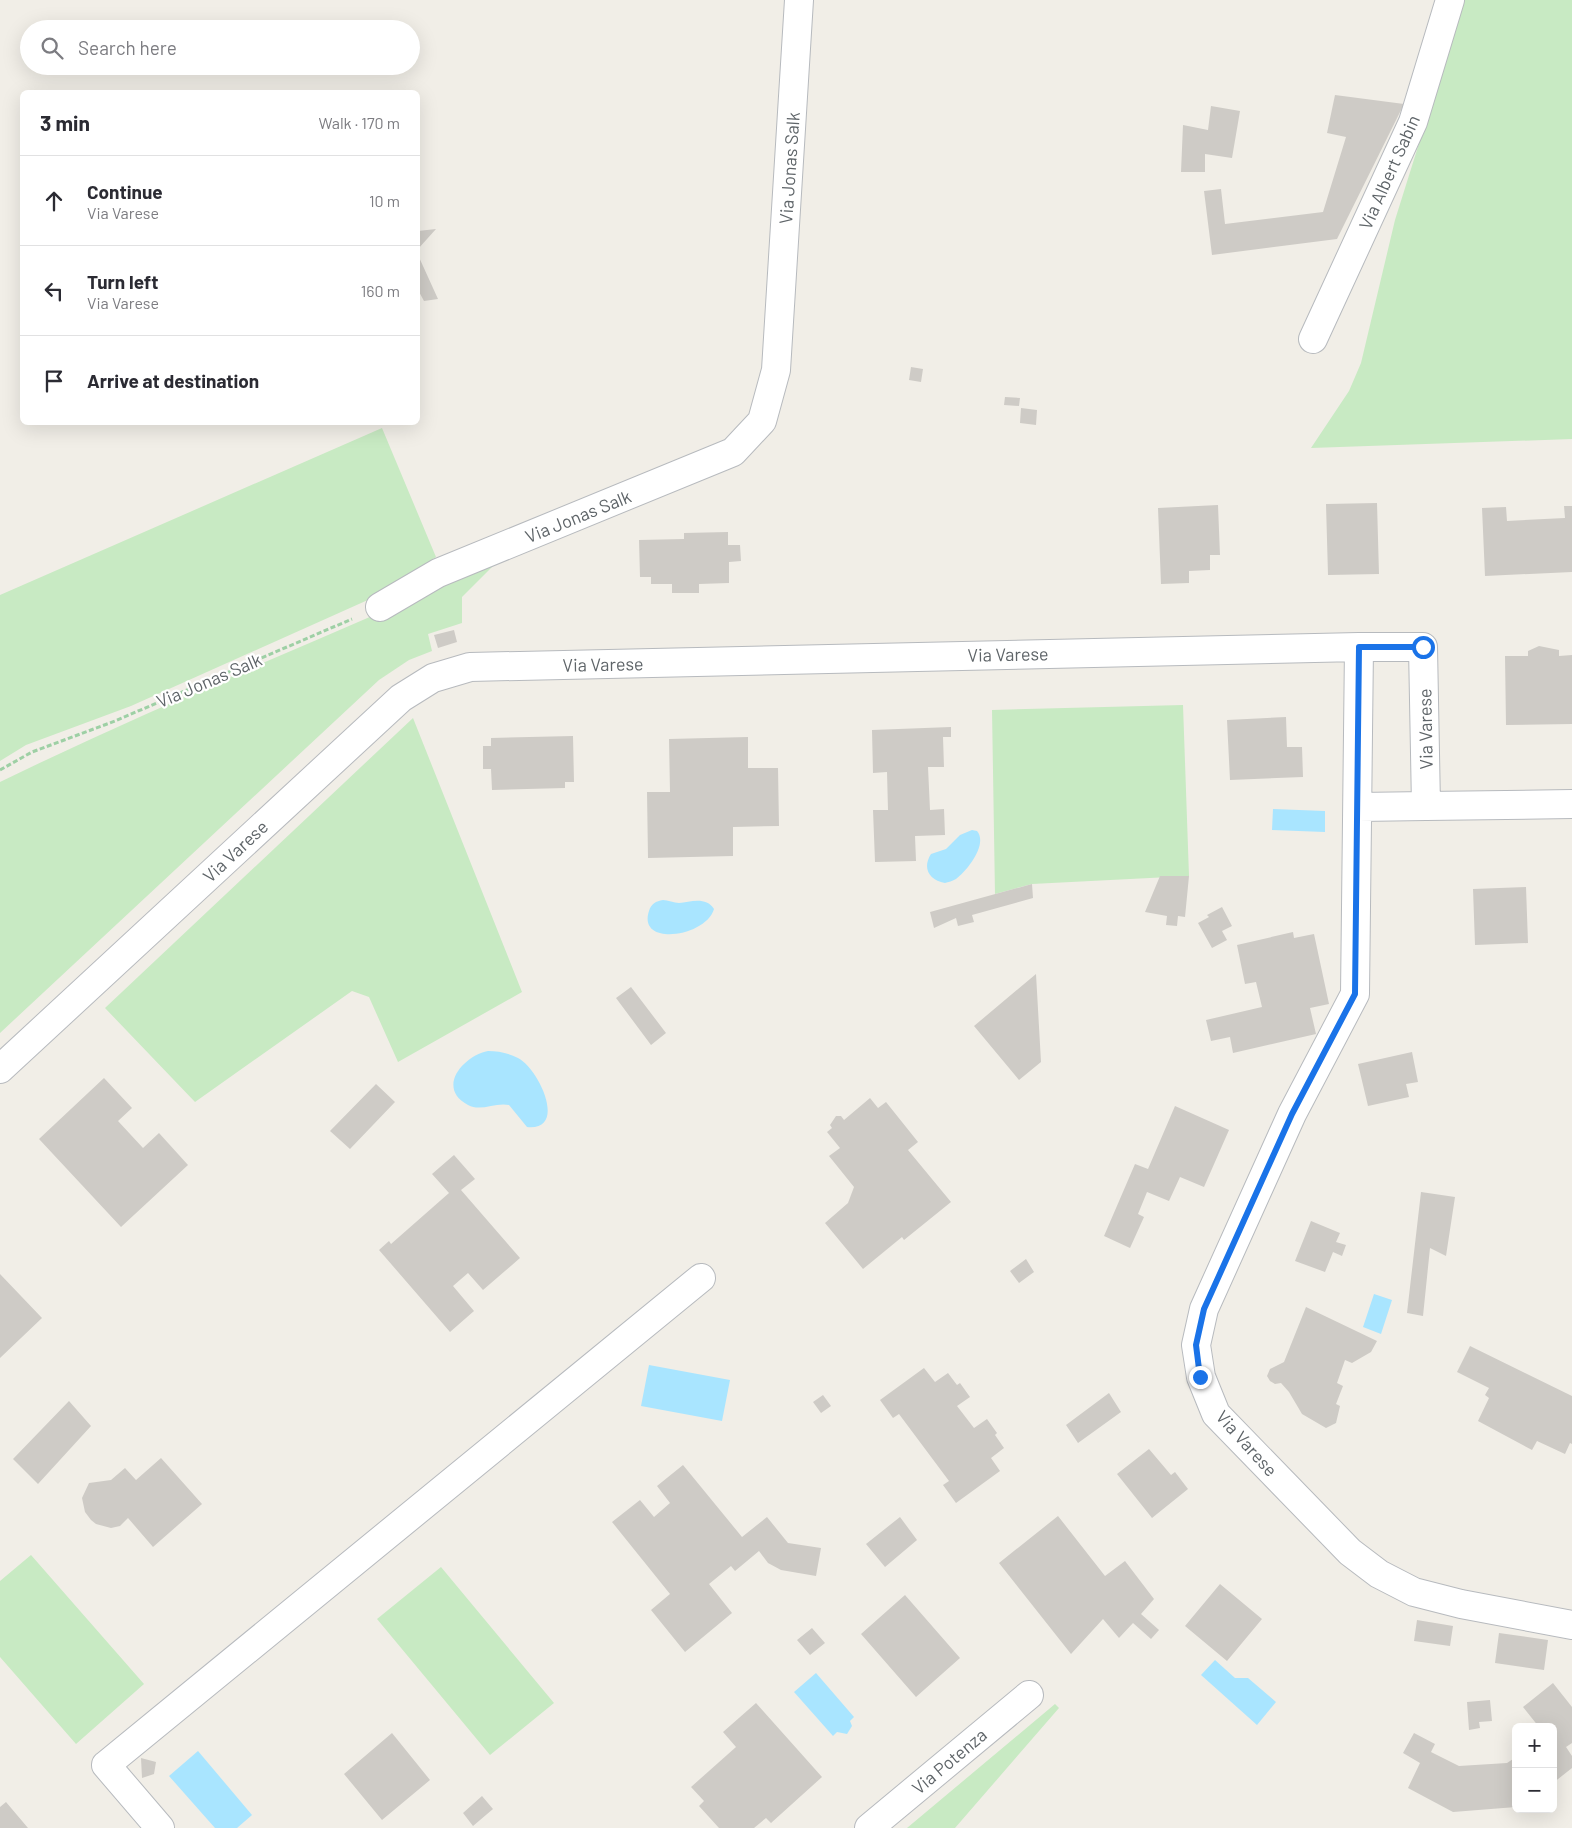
<!DOCTYPE html>
<html lang="en">
<head>
<meta charset="utf-8">
<style>
	:root { --surface:#fff; --page:#f2f2f3; --text:#2b2b33; --muted:#7c7c81; --line:#e1e1e2 }
	body { margin:0; font-family:Barlow,sans-serif; background:var(--page); color:var(--text) }
	.controls { position:absolute; right:15px; bottom:15px; display:grid; overflow:hidden; border-radius:8px; box-shadow:0 5px 20px #0002 }
	.controls button { width:45px; height:45px; display:grid; place-items:center; padding:0; border:0; border-bottom:1px solid var(--line); background:var(--surface); color:var(--text); font:25px sans-serif }
	.stop { position:absolute; width:15px; height:15px; margin:-11px; border:4px solid #1a73e8; border-radius:50%; background:#fff }
	.stop.end { background:#1a73e8; border-color:#fff; box-shadow:0 1px 5px #0008 }
	.list { margin:0; padding:0; list-style:none }
	h2 { display:flex; justify-content:space-between; align-items:center; height:65px; margin:0; padding:0 20px; font-size:21px }
	h2 small { font-size:16px; font-weight:400; color:var(--muted) }
	.list li { display:grid; grid-template-columns:32px 1fr auto; gap:15px; align-items:center; box-sizing:border-box; height:90px; padding:0 20px; border-top:1px solid var(--line) }
	.list b { display:block; font-size:19px; white-space:nowrap }
	.list p { margin:0; font-size:16px; white-space:nowrap; color:var(--muted) }
	.list em { font-size:16px; font-style:normal; color:var(--muted) }
	.icon { flex:none; width:28px; height:28px; fill:none; stroke:currentColor; stroke-width:2; stroke-linecap:round; stroke-linejoin:round }
	.map { position:relative; flex:none; width:1572px; height:1828px; overflow:hidden }
	.search { position:absolute; background:var(--surface); box-shadow:0 5px 20px #0002; left:20px; top:20px; width:400px; height:55px; display:flex; align-items:center; gap:12px; box-sizing:border-box; padding:0 18px; border-radius:28px; color:var(--muted); font-size:19px }
	.panel { position:absolute; background:var(--surface); box-shadow:0 5px 20px #0002; left:20px; top:90px; width:400px; height:335px; border-radius:8px }
	.map>svg:first-child { display:block }
</style>
</head>
<body>
<div class="map">
<svg width="1572" height="1828" viewBox="0 0 1572 1828">
	<rect width="100%" height="100%" fill="#f1eee7"/>
	<path fill="#c8eac3" d="M1464,0H1572V439L1311,448L1349,391L1361,363L1395,220Z
		M382,428L436,557L379,595L131,706L26,745L0,761V595Z
		M499,560L462,597V623L428,634L432,651L409,660L379,680L0,1033V782C164,702 333,635 499,560Z
		M1183,705L1189,876L1032,884L995,894L992,710Z
		M413,718L522,992L398,1062L369,997L352,991L195,1102L105,1008Z
		M31,1555L144,1684L76,1744L0,1657V1581Z
		M441,1567L554,1703L490,1755L377,1619Z
		M1055,1704L1059,1708L955,1828H907Z"/>
	<path fill="#a9e5ff" d="M1273,809L1325,811V832L1272,830Z
		M972,830L977,831C988,844 968,870 956,879C953,881 948,882 945,883C929,880 922,868 931,854L946,849L960,835Z
		M663,900C668,900 674,903 679,903C690,902 706,896 714,909C706,937 637,947 649,911C651,904 656,901 663,900Z
		M488,1051C498,1051 508,1053 518,1058C539,1069 568,1131 527,1127L509,1105C495,1102 481,1112 468,1105C436,1088 463,1056 488,1051Z
		M1374,1294L1392,1300L1381,1334L1363,1327Z
		M649,1365L730,1380L722,1421L641,1406Z
		M1215,1660L1235,1678H1248L1276,1702L1257,1725L1201,1675Z
		M816,1673L854,1717L850,1721L852,1726L847,1734L837,1732L833,1736L794,1692Z
		M198,1751L252,1815L237,1828H215L169,1776Z"/>
	<path fill="#cecbc6" d="M1335,95L1404,104L1337,239L1212,255L1204,191L1221,189L1225,224L1323,212L1346,137L1327,133Z
		M1211,106L1240,111L1232,158L1205,154V172H1181L1183,125L1208,130Z
		M436,229L418,249V231Z
		M418,255L438,299L424,301L418,290Z
		M911,367L923,369L921,382L909,380Z
		M1005,397L1020,398L1019,406L1004,405Z
		M1021,408L1037,410L1036,425L1020,423Z
		M1377,503L1379,574L1328,575L1326,504Z
		M1218,505L1220,555H1210V570L1189,571V583L1161,584L1158,508Z
		M1564,506H1572V572L1485,576L1482,508L1506,507L1507,521L1565,518Z
		M728,532V545H740L741,561L729,562V583L699,584V593H672V584H651V577H640L639,540L684,539V533Z
		M454,630L457,642L438,648L434,635Z
		M1539,646L1559,650V656L1572,655V724L1506,725L1505,656H1528V651Z
		M1286,717L1287,747H1302L1303,777L1230,780L1227,720Z
		M951,727V737H943L944,767H928L930,810L944,809L945,835L915,836L916,861L875,862L873,810H888L887,772L873,773L872,730Z
		M573,736L574,782H565V788L492,790L491,769H483V746H491V738Z
		M748,737V768H778L779,826L733,827V856L648,858L647,792H670L669,739Z
		M1160,876H1189L1185,917L1178,916L1177,926L1166,925L1167,916L1145,912Z
		M1032,884L1033,898L972,915L974,922L958,926L956,918L934,928L930,912Z
		M1526,887L1528,943L1475,945L1473,889Z
		M1222,907L1232,926L1222,931L1227,940L1212,948L1198,923L1209,917L1207,915Z
		M1293,932L1294,938L1314,934L1329,1004L1310,1008L1316,1034L1233,1053L1230,1037L1211,1041L1206,1020L1262,1007L1256,982L1245,984L1237,945Z
		M1036,974L1041,1062L1019,1080L974,1026Z
		M631,987L666,1033L651,1045L616,998Z
		M1412,1052L1418,1082L1406,1084L1409,1097L1368,1106L1358,1064Z
		M104,1078L132,1108L118,1121L143,1148L159,1133L188,1165L121,1227L39,1139Z
		M376,1084L395,1102L350,1149L330,1131Z
		M870,1098L878,1108L886,1102L918,1142L908,1150L951,1202L904,1240L902,1237L863,1269L825,1223L848,1203L854,1187L829,1156L840,1148L827,1132L832,1128L830,1125L836,1116H841L844,1120Z
		M1175,1106L1229,1130L1204,1187L1180,1177L1169,1201L1147,1192L1138,1214L1144,1217L1130,1248L1104,1236L1135,1164L1148,1169Z
		M454,1155L475,1179L461,1190L520,1258L483,1290L468,1273L453,1286L474,1311L450,1332L379,1250L389,1241L391,1244L449,1193L432,1174Z
		M1421,1192L1455,1197L1446,1256L1430,1248L1423,1316L1407,1313Z
		M1311,1221L1340,1233L1336,1242L1346,1245L1342,1256L1333,1252L1325,1272L1295,1261Z
		M1026,1259L1034,1272L1019,1283L1010,1271Z
		M0,1274L42,1318L0,1358Z
		M1306,1307L1377,1341L1371,1352L1352,1363L1345,1360L1337,1383L1343,1386L1336,1404L1340,1406L1336,1423L1326,1428L1302,1414L1289,1392L1281,1383L1275,1384L1270,1381L1267,1376L1270,1369L1284,1362Z
		M1470,1346L1572,1396V1444L1570,1443L1565,1454L1537,1441L1532,1450L1478,1421L1489,1398L1485,1395L1489,1388L1457,1372Z
		M924,1368L935,1382L948,1373L957,1385L960,1383L970,1397L957,1406L974,1428L987,1419L997,1433L995,1435L1004,1448L991,1458L1000,1471L956,1503L943,1485L949,1481L899,1414L893,1418L880,1400Z
		M1109,1393L1121,1412L1078,1443L1066,1425Z
		M823,1395L831,1406L821,1413L813,1402Z
		M69,1401L91,1426L38,1484L13,1459Z
		M1149,1449L1171,1475L1175,1472L1188,1489L1152,1518L1117,1474Z
		M161,1458L202,1504L153,1547L128,1518L120,1526L111,1528L96,1524L91,1520L85,1512L82,1498L89,1483L111,1480L125,1468L136,1480Z
		M683,1465L742,1537L767,1517L788,1543L821,1548L816,1576L781,1570L768,1563L759,1551L735,1571L731,1566L709,1584L732,1613L685,1652L651,1610L670,1594L612,1522L640,1500L654,1517L670,1503L657,1486Z
		M1058,1516L1105,1576L1125,1561L1154,1599L1141,1614L1159,1630L1151,1639L1133,1623L1119,1638L1103,1619L1071,1654L999,1563Z
		M900,1517L917,1540L885,1567L866,1544Z
		M1220,1584L1262,1619L1227,1661L1185,1626Z
		M905,1595L960,1658L916,1697L861,1634Z
		M1417,1620L1453,1626L1450,1646L1414,1641Z
		M812,1628L825,1643L810,1655L797,1640Z
		M1499,1633L1548,1640L1544,1670L1495,1663Z
		M1553,1683L1572,1707V1743L1566,1747L1572,1756V1768L1553,1783V1727H1539L1523,1707Z
		M1490,1700L1492,1721L1479,1722L1480,1728L1469,1730L1467,1702Z
		M756,1703L822,1777L771,1823L766,1818L754,1828H719L699,1806L704,1801L691,1787L736,1747L723,1732Z
		M392,1733L430,1780L382,1820L344,1774Z
		M1414,1733L1435,1744L1431,1752L1459,1766L1507,1763L1516,1757V1807L1453,1812L1408,1788L1420,1763L1403,1753Z
		M141,1758L156,1762L154,1774L142,1778Z
		M482,1796L493,1809L473,1826L463,1813Z
		M6,1802L28,1828H0V1807Z"/>
	<g fill="none" stroke-linecap="round" stroke-linejoin="round">
		<defs>
			<path id="minor" d="M1313,339L1413,122L1450,0
				M380,607L438,573L733,452L762,421L776,370L799,0
				M1359,647L1355,994L1292,1114L1204,1309L1196,1345L1201,1377L1216,1414L1350,1552L1379,1574L1414,1592L1461,1604L1572,1625
				M1426,806L1572,804
				M0,1069L401,698L433,678L470,667L1359,647H1423L1426,806L1359,807
				M160,1828L106,1765L701,1278
				M869,1828L1029,1695"/>
		</defs>
		<use href="#minor" stroke="#b7babe" stroke-width="30"/>
		<path stroke="#9ed0a5" stroke-width="3" stroke-dasharray="5 2.5" stroke-linecap="butt" d="M0,770L32,752L115,721L352,619"/>
		<use href="#minor" stroke="#fff" stroke-width="28"/>
	</g>
	<g fill="none" stroke-linecap="round" stroke-linejoin="round">
		<path stroke="#1a73e8" stroke-width="6" d="M1200,1377L1196,1345L1204,1309L1292,1114L1355,994L1359,647H1423"/>
	</g>
	<g text-anchor="middle" dominant-baseline="central" stroke-width="4.5" stroke-linejoin="round" paint-order="stroke">
		<g font-size="18" fill="#5e6468" stroke="#fff">
			<text transform="translate(789 168) rotate(-86)">Via Jonas Salk</text>
			<text transform="translate(1389 172) rotate(-66)">Via Albert Sabin</text>
			<text transform="translate(578 516) rotate(-22)">Via Jonas Salk</text>
			<text transform="translate(1008 654) rotate(-1)">Via Varese</text>
			<text transform="translate(603 664) rotate(-1)">Via Varese</text>
			<text transform="translate(209 680) rotate(-23)">Via Jonas Salk</text>
			<text transform="translate(1425 729) rotate(-91)">Via Varese</text>
			<text transform="translate(235 851) rotate(-43)">Via Varese</text>
			<text transform="translate(1247 1443) rotate(48)">Via Varese</text>
			<text transform="translate(949 1761) rotate(-40)">Via Potenza</text>
		</g>
	</g>
</svg>
<div class="controls">
<button>+</button>
<button>−</button>
</div>
<div class="stop" style="left:1423px;top:647px"></div>
<div class="stop end" style="left:1200px;top:1377px"></div>
<div class="search"><svg class="icon" aria-label="search" viewBox="0 0 24 24"><circle cx="10" cy="10" r="6"/><path d="M15 15l6 6"/></svg>Search here</div>
<section class="panel">
<h2>3 min<small>Walk · 170 m</small></h2>
<ul class="list">
<li><svg class="icon" aria-label="ahead" viewBox="0 0 24 24"><path d="M12 20V5M6 11l6-6 6 6"/></svg><div><b>Continue</b><p>Via Varese</p></div><em>10 m</em></li>
<li><svg class="icon" aria-label="left" viewBox="0 0 24 24"><path d="M17 20v-9H6M10 6l-5 5 5 5"/></svg><div><b>Turn left</b><p>Via Varese</p></div><em>160 m</em></li>
<li><svg class="icon" aria-label="arrive" viewBox="0 0 24 24"><path d="M6 21V4h12l-3 4 3 4H6"/></svg><div><b>Arrive at destination</b></div></li>
</ul>
</section>
</div>
</body>
</html>
